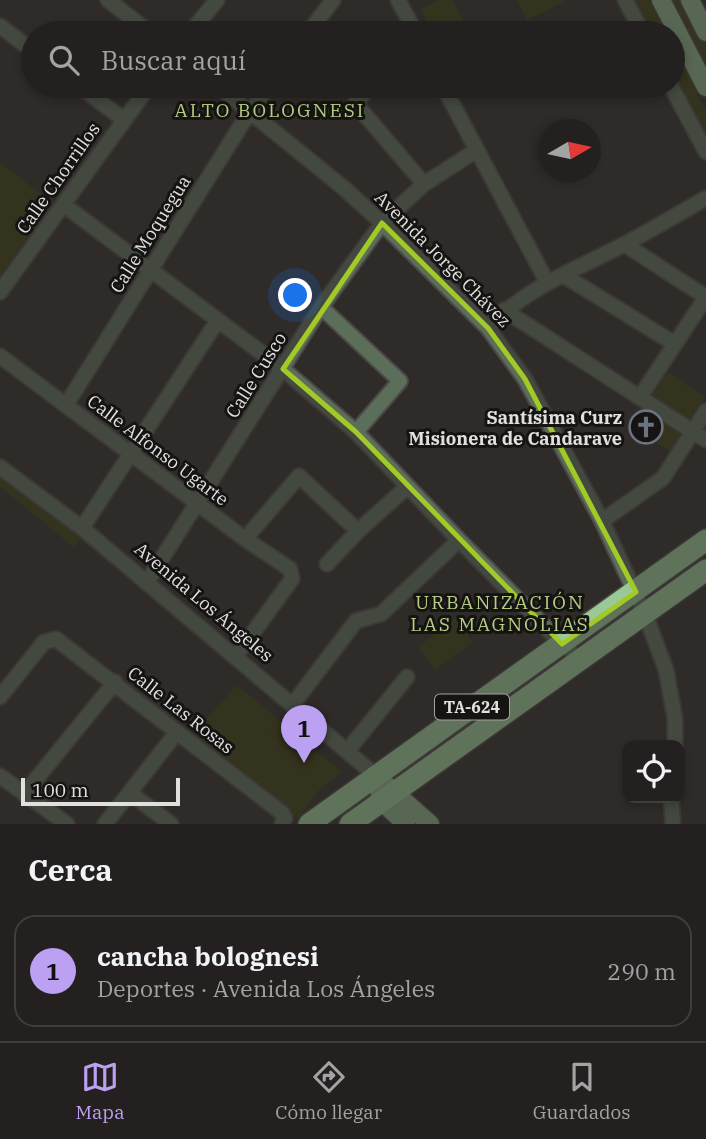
<!DOCTYPE html>
<html lang="es">
<head>
<meta charset="utf-8">
<style>
	:root { --surface:#23201f; --page:#2b2828; --text:#f1f3f6; --muted:#a3a3a4; --line:#403e3d; --accent:#bca0f2 }
	body { margin:0; font-family:"IBM Plex Serif",serif; background:var(--page); color:var(--text) }
	.controls { position:absolute; right:21px; bottom:21px; display:grid; overflow:hidden; border-radius:14px; box-shadow:0 4px 10px #0003 }
	.controls button { width:63px; height:63px; display:grid; place-items:center; padding:0; border:0; border-bottom:2px solid var(--line); background:var(--surface); color:var(--text); font:35px sans-serif }
	.compass { position:absolute; left:538px; top:119px; width:63px; height:63px; border-radius:50%; background:var(--surface); box-shadow:0 4px 10px #0003; rotate:81deg }
	.scale { position:absolute; left:21px; bottom:18px; width:159px; box-sizing:border-box; padding-left:7px; border:4px solid #e2e0de; border-top:0; font-size:19px; line-height:24px; white-space:nowrap; color:#e2e0de; -webkit-text-stroke:5px #161413; paint-order:stroke }
	.you { position:absolute; left:296px; top:296px; width:24px; height:24px; margin:-18px; border:5px solid #fff; border-radius:50%; background:#1a73e8; box-shadow:0 0 0 10px #1a73e833 }
	.badge { display:grid; place-items:center; width:46px; height:46px; border-radius:50%; background:var(--accent); color:#111; font-size:23px; font-weight:700 }
	.pin { position:absolute; translate:-50% -58px; filter:drop-shadow(0 2px 4px #0008) }
	.pin::after { content:''; position:absolute; top:37px; width:24px; height:21px; background:inherit; clip-path:polygon(0 0,100% 0,50% 100%) }
	.list { margin:0; padding:0; list-style:none }
	h2 { display:flex; justify-content:space-between; align-items:center; height:91px; margin:0; padding:0 28px; font-size:30px }
	h2 small { font-size:23px; font-weight:400; color:var(--muted) }
	.list li { display:grid; grid-template-columns:46px 1fr auto; gap:21px; align-items:center; box-sizing:border-box; height:112px; margin:0 14px 14px; padding:0 14px; border:2px solid var(--line); border-radius:21px }
	.list b { display:block; font-size:26px; white-space:nowrap }
	.list p { margin:0; font-size:23px; white-space:nowrap; color:var(--muted) }
	.list em { font-size:23px; font-style:normal; color:var(--muted) }
	.icon { flex:none; width:38px; height:38px; fill:none; stroke:currentColor; stroke-width:2; stroke-linecap:round; stroke-linejoin:round }
	.map { position:relative; flex:none; width:706px; height:824px; overflow:hidden }
	.search { position:absolute; background:var(--surface); box-shadow:0 4px 10px #0003; left:21px; right:21px; top:21px; height:77px; display:flex; align-items:center; gap:18px; box-sizing:border-box; padding:0 24px; border-radius:38px; color:var(--muted); font-size:26px }
	.sheet { height:217px; background:var(--surface) }
	nav { display:flex; justify-content:space-around; align-items:center; box-sizing:border-box; height:98px; border-top:2px solid var(--line); background:var(--surface); font-size:19px; color:var(--muted) }
	nav a { display:grid; justify-items:center; gap:4px }
	nav .on { color:var(--accent) }
	.map>svg:first-child { display:block }
</style>
</head>
<body>
<div class="map">
<svg width="706" height="824" viewBox="0 0 706 824">
	<rect width="100%" height="100%" fill="#2f2b29"/>
	<path fill="#393c11" d="M439,0H453L469,33H433L421,9Z
		M517,0H564L565,1L527,20Z
		M635,0H649L666,33H652Z
		M668,0H682L706,46V75Z
		M673,46L706,110V138L673,74Z
		M0,162L43,196L45,220L0,279Z
		M668,372L705,397L689,420L653,395Z
		M640,402L686,432L673,454L650,438L653,433V426L639,414Z
		M0,473L81,537L74,547L0,487Z
		M455,618L473,642L435,670L418,647Z
		M237,685L342,772L319,790L298,818L195,738L203,723Z"/>
	<g fill="none" stroke-linecap="round" stroke-linejoin="round">
		<defs>
			<path id="minor" d="M108,0L150,33
				M398,0L416,33
				M625,0L643,33
				M0,26L33,51
				M190,33L217,0
				M308,33L333,0
				M79,86L123,119
				M218,86L345,189L382,223L488,328L525,379L602,521L645,614L666,670L675,719V745
				M371,86L355,103L424,184
				M443,86L547,282
				M671,86L706,152
				M64,205L283,369L356,432L459,540L562,644L582,661
				M624,244L706,297L640,397
				M563,275L675,344
				M0,292L149,86
				M321,307L400,381L356,432
				M504,310L706,440
				M488,328C524,289 574,270 621,246C650,231 678,214 706,198
				M0,356L245,539L290,569L292,579L236,656
				M66,405L250,111L269,86
				M0,467L82,528L375,775
				M602,521L663,478L706,411
				M82,528L218,320
				M245,539L299,476L358,531
				M327,564L358,531L407,487
				M147,582L321,307L382,223L424,184L477,150
				M0,697L44,642L56,639L282,813L285,818L282,824
				M293,704L356,621L381,614L459,540
				M348,750L407,677
				M0,776L67,824
				M130,793L171,824
				M24,794L115,682
				M671,798L673,824
				M105,824L177,732"/>
			<path id="major" d="M661,0L706,87
				M690,0L706,32
				M375,775L430,824
				M379,789L381,801L406,824"/>
			<path id="highway" d="M309,824L706,540
				M350,824L706,570"/>
		</defs>
		<use href="#minor" stroke="#4c4846" stroke-width="18"/>
		<use href="#major" stroke="#4c4846" stroke-width="21"/>
		<use href="#highway" stroke="#4c4846" stroke-width="24"/>
		<use href="#minor" stroke="#5b6e5a" stroke-width="14"/>
		<use href="#major" stroke="#88af86" stroke-width="18"/>
		<use href="#highway" stroke="#9ac997" stroke-width="21"/>
	</g>
	<path d="M0 0H706V824H0ZM382,223L488,328L525,379L636,592L562,644L356,432L283,369Z" fill="#2f2b29" fill-opacity=".55" fill-rule="evenodd"/>
	<path fill="none" stroke="#a3c927" stroke-width="5" stroke-linejoin="round" d="M382,223L488,328L525,379L636,592L562,644L356,432L283,369Z"/>
	<defs>
		<symbol id="church-ring" viewBox="-11 -11 22 22"><circle r="9.5" fill="#161413" stroke="#6b7280" stroke-width="1.5"/><path d="M-1.2-6h2.4v3.5h3.3v2.4h-3.3V6h-2.4V-.1h-3.3v-2.4h3.3Z" fill="#6b7280"/></symbol>
	</defs>
	<g fill-rule="evenodd">
		<use href="#church-ring" x="627" y="408" width="38" height="38"/>
	</g>
	<g text-anchor="middle" dominant-baseline="central" stroke-width="6" stroke-linejoin="round" paint-order="stroke">
		<rect fill="#161413" stroke="#a5a3a1" stroke-width="2" x="435" y="694.5" width="74" height="25" rx="5"/>
		<g font-size="16" font-weight="bold" fill="#e2e0de">
			<text x="472" y="707">TA-624</text>
		</g>
		<g font-size="18" fill="#e2e0de" stroke="#161413">
			<text transform="translate(58 178) rotate(-55)">Calle Chorrillos</text>
			<text transform="translate(150 234) rotate(-58)">Calle Moquegua</text>
			<text transform="translate(443 259) rotate(45)">Avenida Jorge Chávez</text>
			<text transform="translate(256 375) rotate(-58)">Calle Cusco</text>
			<text transform="translate(158 450) rotate(37)">Calle Alfonso Ugarte</text>
			<text transform="translate(204 602) rotate(40)">Avenida Los Ángeles</text>
			<text transform="translate(181 710) rotate(38)">Calle Las Rosas</text>
		</g>
		<g font-size="18" font-weight="bold" fill="#e2e0de" stroke="#161413" text-anchor="end">
			<text x="622" y="417">Santísima Curz<tspan x="622" dy="21">Misionera de Candarave</tspan></text>
		</g>
		<g font-size="19" letter-spacing="2" fill="#b5cc83" stroke="#161413">
			<text x="270" y="110">ALTO BOLOGNESI</text>
			<text x="500" y="602">URBANIZACIÓN<tspan x="500" dy="22">LAS MAGNOLIAS</tspan></text>
		</g>
	</g>
</svg>
<div class="controls">
<button><svg class="icon" aria-label="locate" viewBox="0 0 24 24"><circle cx="12" cy="12" r="6"/><path d="M12 2v4M12 18v4M2 12h4M18 12h4"/></svg></button>
</div>
<svg class="compass" viewBox="-18 -18 36 36"><path d="M0-13l5 13h-10z" fill="#e53935"/><path d="M0 13l5-13h-10z" fill="#a3a3a4"/></svg>
<div class="scale">100 m</div>
<div class="you"></div>
<div class="pin badge" style="left:304px;top:763px">1</div>
<div class="search"><svg class="icon" aria-label="search" viewBox="0 0 24 24"><circle cx="10" cy="10" r="6"/><path d="M15 15l6 6"/></svg>Buscar aquí</div>
</div>
<section class="sheet">
<h2>Cerca<small></small></h2>
<ul class="list">
<li><span class="badge">1</span><div><b>cancha bolognesi</b><p>Deportes · Avenida Los Ángeles</p></div><em>290 m</em></li>
</ul>
</section>
<nav>
<a class="on"><svg class="icon" aria-label="map" viewBox="0 0 24 24"><path d="M3 6l6-2 6 2 6-2v14l-6 2-6-2-6 2zM9 4v14M15 6v14"/></svg>Mapa</a>
<a><svg class="icon" aria-label="directions" viewBox="0 0 24 24"><path d="M12 3l9 9-9 9-9-9zM9 14v-3h6M13 9l2 2-2 2"/></svg>Cómo llegar</a>
<a><svg class="icon" aria-label="saved" viewBox="0 0 24 24"><path d="M7 4h10v16l-5-4-5 4z"/></svg>Guardados</a>
</nav>
</body>
</html>
